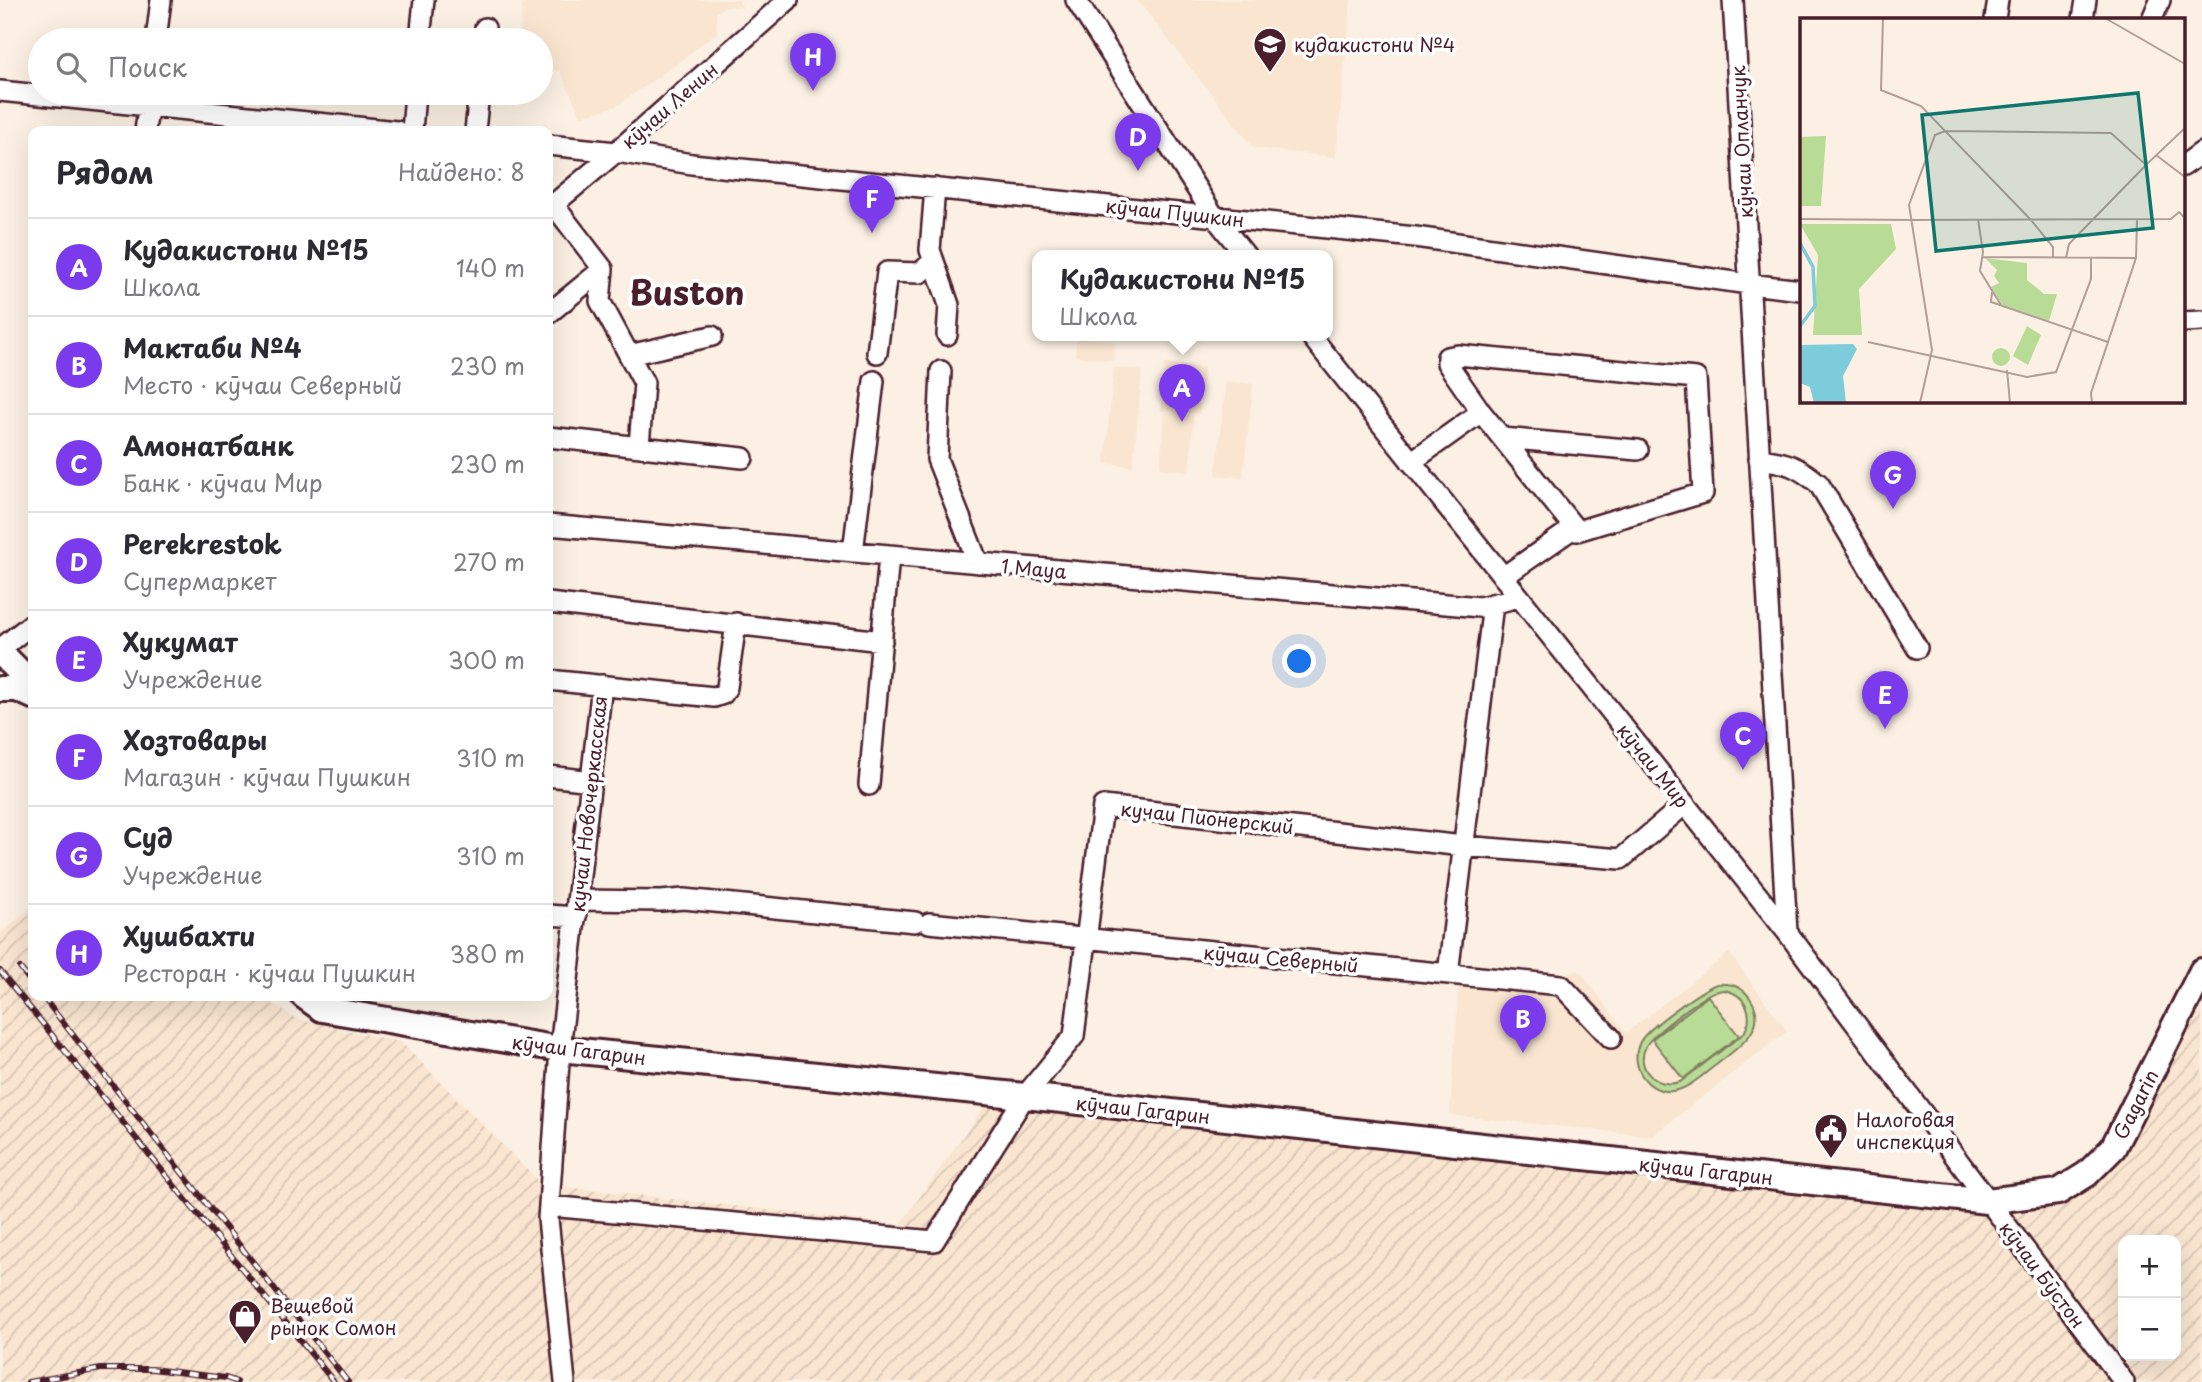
<!DOCTYPE html>
<html lang="ru">
<head>
<meta charset="utf-8">
<style>
	:root { --surface:#fff; --page:#f7f7f7; --text:#2b2b33; --muted:#7c7c81; --line:#e1e1e2; --accent:#7c3aed }
	body { margin:0; font-family:"Playpen Sans",sans-serif; background:var(--page); color:var(--text) }
	.controls { position:absolute; right:21px; bottom:21px; display:grid; overflow:hidden; border-radius:14px; box-shadow:0 7px 28px #0002 }
	.controls button { width:63px; height:63px; display:grid; place-items:center; padding:0; border:0; border-bottom:2px solid var(--line); background:var(--surface); color:var(--text); font:35px sans-serif }
	.you { position:absolute; left:1300px; top:662px; width:24px; height:24px; margin:-18px; border:5px solid #fff; border-radius:50%; background:#1a73e8; box-shadow:0 0 0 10px #1a73e833 }
	.badge { display:grid; place-items:center; width:46px; height:46px; border-radius:50%; background:var(--accent); color:#fff; font-size:23px; font-weight:700 }
	.pin { position:absolute; translate:-50% -58px; filter:drop-shadow(0 2px 4px #0008) }
	.pin::after { content:''; position:absolute; top:37px; width:24px; height:21px; background:inherit; clip-path:polygon(0 0,100% 0,50% 100%) }
	.popup { position:absolute; left:1032px; top:250px; width:301px; height:91px; box-sizing:border-box; display:grid; place-content:center; border-radius:14px; background:var(--surface); filter:drop-shadow(0 2px 5px #0005); font-size:23px; white-space:nowrap; color:var(--muted) }
	.popup b { font-size:26px; color:var(--text) }
	.popup::after { content:''; position:absolute; left:50%; top:100%; margin-left:-14px; border:14px solid transparent; border-top-color:var(--surface) }
	.list { margin:0; padding:0; list-style:none }
	h2 { display:flex; justify-content:space-between; align-items:center; height:91px; margin:0; padding:0 28px; font-size:30px }
	h2 small { font-size:23px; font-weight:400; color:var(--muted) }
	.list li { display:grid; grid-template-columns:46px 1fr auto; gap:21px; align-items:center; box-sizing:border-box; height:98px; padding:0 28px; border-top:2px solid var(--line) }
	.list b { display:block; font-size:26px; white-space:nowrap }
	.list p { margin:0; font-size:23px; white-space:nowrap; color:var(--muted) }
	.list em { font-size:23px; font-style:normal; color:var(--muted) }
	.icon { flex:none; width:38px; height:38px; fill:none; stroke:currentColor; stroke-width:2; stroke-linecap:round; stroke-linejoin:round }
	.map { position:relative; flex:none; width:2202px; height:1382px; overflow:hidden }
	.search { position:absolute; background:var(--surface); box-shadow:0 7px 28px #0002; left:28px; top:28px; width:525px; height:77px; display:flex; align-items:center; gap:18px; box-sizing:border-box; padding:0 24px; border-radius:38px; color:var(--muted); font-size:26px }
	.panel { position:absolute; background:var(--surface); box-shadow:0 7px 28px #0002; left:28px; top:126px; width:525px; height:875px; border-radius:14px }
	.map>svg:first-child { display:block }
</style>
</head>
<body>
<div class="map">
<svg width="2202" height="1382" viewBox="0 0 2202 1382">
	<defs>
		<pattern id="industrial-furrows" width="10" height="10" patternUnits="userSpaceOnUse" patternTransform="scale(1.75)"><rect width="10" height="10" fill="#f9e5d0"/><path d="M-1 1l2-2M0 10L10 0M9 11l2-2" fill="none" stroke="#d7c4b3"/></pattern>
	</defs>
	<rect width="100%" height="100%" fill="#fbf0e3"/>
	<filter id="ink" filterUnits="userSpaceOnUse"><feTurbulence type="fractalNoise" baseFrequency=".0143" numOctaves="2"/><feDisplacementMap in="SourceGraphic" scale="14" xChannelSelector="R" yChannelSelector="G"/><feConvolveMatrix kernelMatrix="1 2 1 2 8 2 1 2 1" color-interpolation-filters="sRGB"/></filter>
	<g filter="url(#ink)">
		<path fill="#f9e5d0" d="M523,0H738L742,7L726,6L716,12L717,32L671,68L616,106L581,116L560,71L541,70V40H519Z
			M1137,0H1351L1336,157L1254,148Z
			M1077,337L1115,342L1113,361L1075,356Z
			M1165,364L1204,368L1199,414L1161,411Z
			M1114,368L1142,370L1133,466L1105,463Z
			M1226,382L1253,384L1243,477L1216,475Z
			M1165,412L1194,415L1189,471L1160,468Z
			M1729,953L1787,1031L1652,1136L1450,1115L1460,969L1545,976L1580,971L1626,1033Z"/>
		<path fill="url(#industrial-furrows)" fill-rule="evenodd" d="M33,906V996H260L296,1019L401,1042L541,1184L900,1225L986,1104L1947,1210L2044,1203L2091,1156L2175,1006L2202,949V1382H0V933ZM2123,1240H2176V1356H2123Z"/>
		<path fill="#b8dc96" stroke="#817e60" stroke-width="2" fill-rule="evenodd" d="M1717,984C1729,983 1742,986 1750,998C1771,1028 1736,1049 1716,1065C1705,1073 1693,1085 1681,1089C1652,1100 1627,1068 1640,1042C1647,1028 1702,989 1717,984ZM1724,990C1746,994 1755,1014 1744,1033L1680,1082C1658,1089 1634,1070 1646,1046C1651,1035 1697,1001 1709,994C1714,991 1718,991 1724,990Z
			M1708,996L1739,1036L1683,1079L1652,1039Z"/>
		<g fill="none" stroke-linecap="round" stroke-linejoin="round">
			<defs>
				<path id="minor" d="M1076,0L1214,216L1246,256
					M1733,0L1787,932
					M1995,19L1998,0
					M2083,19L2086,0
					M2152,19L2160,0
					M156,40L161,0
					M420,40L424,0
					M484,40L485,28
					M0,91L397,131
					M145,131L150,94
					M412,131L415,93
					M475,131L479,93
					M548,145L616,152L692,164L1415,237L1749,284L1801,290
					M2183,166L2202,152
					M935,188L930,250L949,305L947,335
					M553,204L603,269L600,301L644,383L639,446
					M548,209L616,152L788,0
					M548,314L603,269
					M2183,322L2202,321
					M1311,336L1787,932L2124,1382
					M877,353L887,272L920,273L932,262
					M629,355L712,336
					M941,371L937,459L978,563
					M548,437L743,458
					M1502,438L1638,450
					M1759,459C1786,462 1798,466 1819,484L1917,648
					M1411,462L1481,412L1447,363V357L1458,355L1696,378L1703,493L1577,531L1481,412
					M548,525L1480,607L1519,597
					M853,552L874,381
					M1503,577L1575,527
					M548,603L882,641
					M0,649L33,623
					M548,680L714,697L723,694L727,687L736,623
					M548,776L592,781
					M869,785L889,555
					M577,900L661,901L684,899L915,922
					M548,915L576,917
					M929,923L1561,985L1611,1038
					M1448,974L1493,604
					M549,1206L934,1241L1025,1096L1074,1036L1103,806L1463,846L1621,859L1685,804
					M565,1382L548,1219L560,1049L602,685"/>
				<path id="major" d="M0,652L33,685
					M0,689H17L33,696
					M304,996L322,1009L560,1049L1025,1096L1987,1201L2058,1192L2087,1174L2113,1148L2202,971"/>
			</defs>
			<use href="#minor" stroke="#4a1f2b" stroke-width="24"/>
			<use href="#major" stroke="#4a1f2b" stroke-width="30"/>
			<use href="#minor" stroke="#fff" stroke-width="19"/>
			<use href="#major" stroke="#fff" stroke-width="24"/>
			<defs>
				<path id="rail" d="M20,968L33,985
					M0,971L334,1382
					M42,996L348,1382
					M28,1382L101,1369H152L226,1378L237,1382"/>
			</defs>
			<use href="#rail" stroke="#4a1f2b" stroke-width="6"/>
			<use href="#rail" stroke="#fff" stroke-width="3.5" stroke-dasharray="10" stroke-linecap="butt"/>
		</g>
	</g>
	<defs>
		<symbol id="school-pin" viewBox="-11 -11 22 30"><path d="M0 17L-7.5 6A9.5 9.5 0 1 1 7.5 6Z" fill="#4a1f2b" stroke="#fff"/><path d="M0-5L7-2L0 1L-7-2ZM-4 1L0 2.5L4 1V4Q0 6-4 4Z" fill="#fff"/></symbol>
		<symbol id="civic-pin" viewBox="-11 -11 22 30"><path d="M0 17L-7.5 6A9.5 9.5 0 1 1 7.5 6Z" fill="#4a1f2b" stroke="#fff"/><path d="M-.6-6.5H3V-4.5H.6V-3L4-1V1h2V6H-6V1h2V-1L-.6-3ZM-1.2 2.5V6h2.4V2.5Z" fill="#fff"/></symbol>
		<symbol id="shop-pin" viewBox="-11 -11 22 30"><path d="M0 17L-7.5 6A9.5 9.5 0 1 1 7.5 6Z" fill="#4a1f2b" stroke="#fff"/><path d="M-5-2.5h2.3a2.7 3.5 0 0 1 5.4 0H5L5.5 6h-11ZM-1.5-2.5h3a1.5 2.3 0 0 0-3 0Z" fill="#fff"/></symbol>
	</defs>
	<g fill-rule="evenodd">
		<use href="#school-pin" x="1251" y="25" width="38" height="52"/>
		<use href="#civic-pin" x="1812" y="1111" width="38" height="52"/>
		<use href="#shop-pin" x="226" y="1297" width="38" height="52"/>
	</g>
	<g text-anchor="middle" dominant-baseline="central" stroke-width="7" stroke-linejoin="round" paint-order="stroke">
		<g font-size="19" fill="#4a1f2b" stroke="#fff" text-anchor="start">
			<text x="1294" y="44">кудакистони №4</text>
			<text x="1856" y="1119">Налоговая<tspan x="1856" dy="22">инспекция</tspan></text>
			<text x="270" y="1305">Вещевой<tspan x="270" dy="22">рынок Сомон</tspan></text>
		</g>
		<g font-size="19" fill="#4a1f2b" stroke="#fff">
			<text transform="translate(669 105) rotate(-41)">кӯчаи Ленин</text>
			<text transform="translate(1741 142) rotate(-93)">кӯчаи Опланчук</text>
			<text transform="translate(1175 212) rotate(6)">кӯчаи Пушкин</text>
			<text transform="translate(1034 568) rotate(5)">1 Maya</text>
			<text transform="translate(1654 765) rotate(51)">кӯчаи Мир</text>
			<text transform="translate(588 804) rotate(-84)">кучаи Новочеркасская</text>
			<text transform="translate(1207 817) rotate(6)">кучаи Пионерский</text>
			<text transform="translate(1281 958) rotate(5)">кӯчаи Северный</text>
			<text transform="translate(579 1049) rotate(7)">кӯчаи Гагарин</text>
			<text transform="translate(2135 1104) rotate(-63)">Gagarin</text>
			<text transform="translate(1143 1109) rotate(6)">кӯчаи Гагарин</text>
			<text transform="translate(1706 1170) rotate(6)">кӯчаи Гагарин</text>
			<text transform="translate(2043 1274) rotate(53)">кӯчаи Бӯстон</text>
		</g>
		<g font-size="33" font-weight="bold" fill="#4a1f2b" stroke="#fff">
			<text x="687" y="291">Buston</text>
		</g>
	</g>
	<g transform="translate(1800 18)">
		<rect width="385" height="385" fill="#fbf0e3"/>
		<path d="M0,206H91L96,231L59,271L62,317H13L18,237ZM185,240L227,245V262L244,276H257L249,303L203,288L191,269L199,265L194,258L197,252Z" fill="#b8dc96"/>
		<path d="M26,118L21,188H0V119Z" fill="#b8dc96"/>
		<path d="M227,308L241,317L228,347L213,338ZM192 339a9 9 0 1 1 18 0a9 9 0 1 1-18 0Z" fill="#b8dc96"/>
		<path d="M53,326L57,331L43,358L46,385H14L10,369L0,365V327Z" fill="#7dccdb"/>
		<path fill="none" stroke="#7dccdb" stroke-width="3.5" d="M0,225L13,249L15,288L0,308"/>
		<path fill="none" stroke="#b49c99" stroke-width="2" d="M83,0L81,72L121,88L231,202L253,229V240M305,0L385,46M356,137L385,159M0,201L113,202M178,201L183,234L180,253L201,287M113,202L371,201L379,194L385,200M183,239L336,240M266,240L269,226L346,147M192,274L191,284L308,324M68,324L227,359L256,354L291,261V240M207,352L210,385M120,385L132,332L109,187L135,117L145,113L311,115L346,147L385,110M292,385L291,375L336,240L337,202"/>
		<path fill="#0f766e" fill-opacity="0.15" stroke="#0f766e" stroke-width="3.5" d="M338,75L353,210L136,233L122,97Z"/>
		<rect width="385" height="385" fill="none" stroke="#4a1f2b" stroke-width="3.5"/>
	</g>
</svg>
<div class="controls">
<button>+</button>
<button>−</button>
</div>
<div class="you"></div>
<div class="pin badge" style="left:1182px;top:422px">A</div>
<div class="popup"><b>Кудакистони №15</b>Школа</div>
<div class="pin badge" style="left:1523px;top:1053px">B</div>
<div class="pin badge" style="left:1743px;top:770px">C</div>
<div class="pin badge" style="left:1138px;top:171px">D</div>
<div class="pin badge" style="left:1885px;top:729px">E</div>
<div class="pin badge" style="left:872px;top:233px">F</div>
<div class="pin badge" style="left:1893px;top:509px">G</div>
<div class="pin badge" style="left:813px;top:91px">H</div>
<div class="search"><svg class="icon" aria-label="search" viewBox="0 0 24 24"><circle cx="10" cy="10" r="6"/><path d="M15 15l6 6"/></svg>Поиск</div>
<section class="panel">
<h2>Рядом<small>Найдено: 8</small></h2>
<ul class="list">
<li><span class="badge">A</span><div><b>Кудакистони №15</b><p>Школа</p></div><em>140 m</em></li>
<li><span class="badge">B</span><div><b>Мактаби №4</b><p>Место · кӯчаи Северный</p></div><em>230 m</em></li>
<li><span class="badge">C</span><div><b>Амонатбанк</b><p>Банк · кӯчаи Мир</p></div><em>230 m</em></li>
<li><span class="badge">D</span><div><b>Perekrestok</b><p>Супермаркет</p></div><em>270 m</em></li>
<li><span class="badge">E</span><div><b>Хукумат</b><p>Учреждение</p></div><em>300 m</em></li>
<li><span class="badge">F</span><div><b>Хозтовары</b><p>Магазин · кӯчаи Пушкин</p></div><em>310 m</em></li>
<li><span class="badge">G</span><div><b>Суд</b><p>Учреждение</p></div><em>310 m</em></li>
<li><span class="badge">H</span><div><b>Хушбахти</b><p>Ресторан · кӯчаи Пушкин</p></div><em>380 m</em></li>
</ul>
</section>
</div>
</body>
</html>
